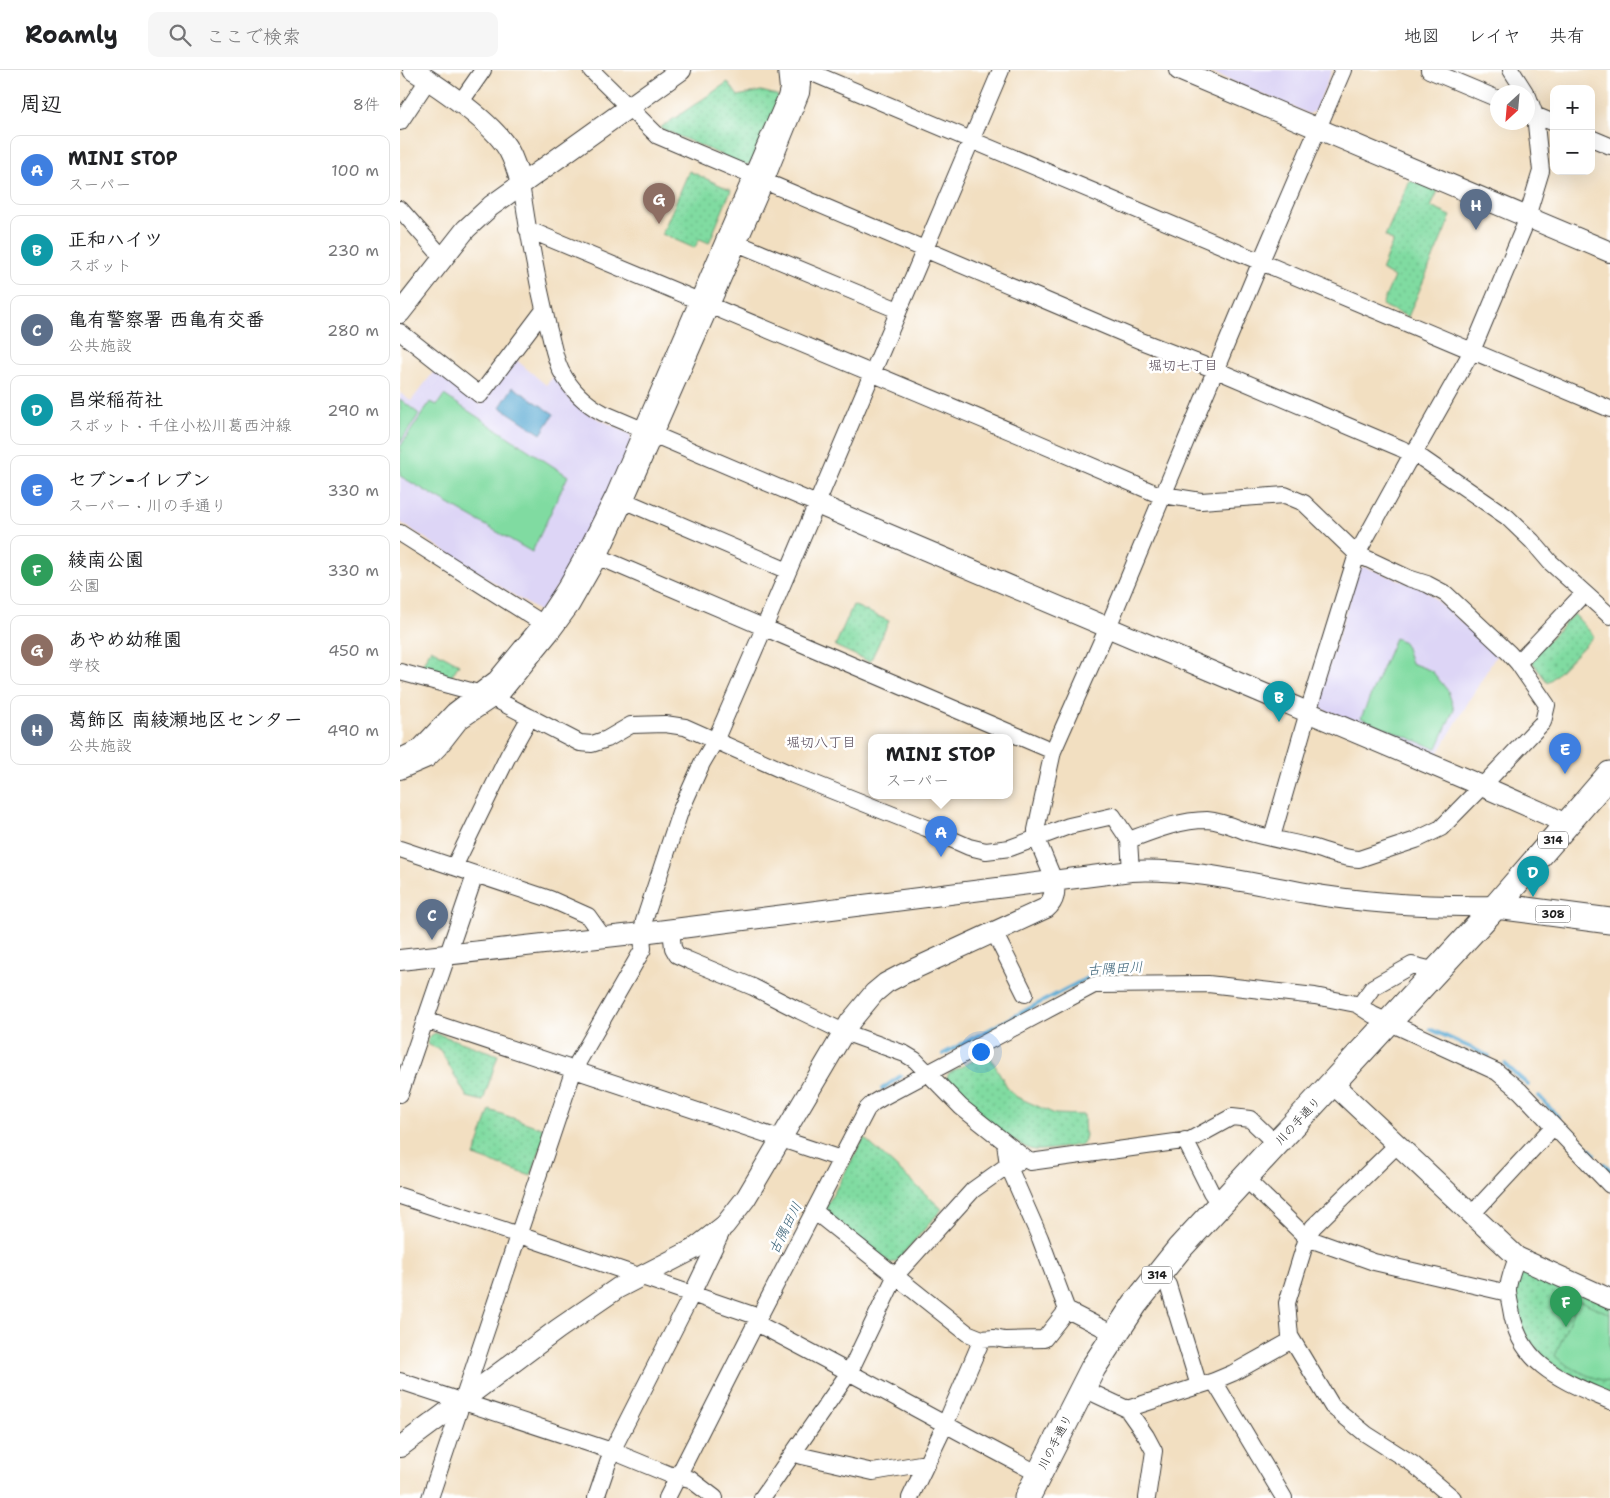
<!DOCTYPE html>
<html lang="ja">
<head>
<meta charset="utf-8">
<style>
	:root { --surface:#fff; --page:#f6f6f6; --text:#202124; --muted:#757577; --line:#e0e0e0; --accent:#0f766e }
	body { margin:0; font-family:"Shantell Sans","Klee One",sans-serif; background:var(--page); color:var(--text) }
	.controls { position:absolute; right:15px; top:15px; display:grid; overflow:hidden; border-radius:10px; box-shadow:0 5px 20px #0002 }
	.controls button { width:45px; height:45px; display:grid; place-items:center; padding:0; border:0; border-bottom:1px solid var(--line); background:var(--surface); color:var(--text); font:25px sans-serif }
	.compass { position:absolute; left:1090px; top:15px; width:45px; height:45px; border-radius:50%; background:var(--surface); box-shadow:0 5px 20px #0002; rotate:206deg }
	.you { position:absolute; left:580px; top:981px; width:18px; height:18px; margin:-12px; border:4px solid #fff; border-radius:50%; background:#1a73e8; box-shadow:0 0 0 8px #1a73e833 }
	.badge { display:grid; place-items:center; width:32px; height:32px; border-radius:50%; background:var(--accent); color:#fff; font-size:16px; font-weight:700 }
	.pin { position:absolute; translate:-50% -41px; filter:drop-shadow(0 1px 2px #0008) }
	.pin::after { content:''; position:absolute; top:26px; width:18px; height:15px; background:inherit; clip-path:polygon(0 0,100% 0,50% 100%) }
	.popup { position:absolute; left:468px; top:664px; width:145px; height:65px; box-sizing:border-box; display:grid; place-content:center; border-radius:10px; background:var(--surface); filter:drop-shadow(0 1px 4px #0005); font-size:16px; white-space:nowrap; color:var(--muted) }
	.popup b { font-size:19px; color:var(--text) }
	.popup::after { content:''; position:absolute; left:50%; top:100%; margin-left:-10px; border:10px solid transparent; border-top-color:var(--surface) }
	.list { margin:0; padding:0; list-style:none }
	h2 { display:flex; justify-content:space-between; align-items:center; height:65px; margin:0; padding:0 20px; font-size:21px }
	h2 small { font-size:16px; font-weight:400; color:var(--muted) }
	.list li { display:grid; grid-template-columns:32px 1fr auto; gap:15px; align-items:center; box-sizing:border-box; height:70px; margin:0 10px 10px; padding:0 10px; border:1px solid var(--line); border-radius:10px }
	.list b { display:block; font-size:19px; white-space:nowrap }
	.list p { margin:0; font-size:16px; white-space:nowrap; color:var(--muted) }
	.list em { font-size:16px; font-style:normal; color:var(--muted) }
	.icon { flex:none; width:28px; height:28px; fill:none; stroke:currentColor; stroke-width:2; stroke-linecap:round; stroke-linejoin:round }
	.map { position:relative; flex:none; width:1210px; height:1428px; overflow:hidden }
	header { display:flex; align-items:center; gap:30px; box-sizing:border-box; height:70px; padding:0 25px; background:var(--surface); border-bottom:1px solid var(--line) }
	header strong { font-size:24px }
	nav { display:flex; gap:28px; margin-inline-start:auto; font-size:18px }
	.search { width:350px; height:45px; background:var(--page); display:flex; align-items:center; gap:12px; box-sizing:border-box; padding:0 18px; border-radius:10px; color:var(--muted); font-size:19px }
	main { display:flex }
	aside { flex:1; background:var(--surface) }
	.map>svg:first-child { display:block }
</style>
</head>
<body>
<header>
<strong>Roamly</strong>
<div class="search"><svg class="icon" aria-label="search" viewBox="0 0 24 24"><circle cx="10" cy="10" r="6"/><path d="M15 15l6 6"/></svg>ここで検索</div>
<nav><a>地図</a><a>レイヤ</a><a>共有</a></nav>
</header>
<main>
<aside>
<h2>周辺<small>8件</small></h2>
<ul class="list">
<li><span class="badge" style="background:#3f7fe0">A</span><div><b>MINI STOP</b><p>スーパー</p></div><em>100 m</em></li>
<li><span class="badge" style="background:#0f9aa8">B</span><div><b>正和ハイツ</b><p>スポット</p></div><em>230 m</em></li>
<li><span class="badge" style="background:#5c6f8a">C</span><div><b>亀有警察署 西亀有交番</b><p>公共施設</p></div><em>280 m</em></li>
<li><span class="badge" style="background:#0f9aa8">D</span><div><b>昌栄稲荷社</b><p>スポット · 千住小松川葛西沖線</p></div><em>290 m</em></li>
<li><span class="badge" style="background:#3f7fe0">E</span><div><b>セブン-イレブン</b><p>スーパー · 川の手通り</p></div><em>330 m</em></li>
<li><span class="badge" style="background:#2e9e5b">F</span><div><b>綾南公園</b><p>公園</p></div><em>330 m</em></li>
<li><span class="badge" style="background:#8d6e63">G</span><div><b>あやめ幼稚園</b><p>学校</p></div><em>450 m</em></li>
<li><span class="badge" style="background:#5c6f8a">H</span><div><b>葛飾区 南綾瀬地区センター</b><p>公共施設</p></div><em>490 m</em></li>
</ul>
</aside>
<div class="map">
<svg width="1210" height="1428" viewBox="0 0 1210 1428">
	<defs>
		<pattern id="green-dots" width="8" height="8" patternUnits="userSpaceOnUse" patternTransform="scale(1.25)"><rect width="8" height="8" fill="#80dba1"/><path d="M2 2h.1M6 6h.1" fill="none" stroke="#6ebb8a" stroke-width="1.8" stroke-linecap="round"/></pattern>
	</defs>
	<rect width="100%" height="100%" fill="#fff"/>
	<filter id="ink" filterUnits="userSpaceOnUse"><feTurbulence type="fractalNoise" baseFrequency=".02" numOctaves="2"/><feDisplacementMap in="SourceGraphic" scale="10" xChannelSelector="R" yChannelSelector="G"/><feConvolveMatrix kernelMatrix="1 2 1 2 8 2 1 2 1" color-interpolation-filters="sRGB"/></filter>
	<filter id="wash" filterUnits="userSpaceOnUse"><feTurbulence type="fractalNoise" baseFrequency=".0096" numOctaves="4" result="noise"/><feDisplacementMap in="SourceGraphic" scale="20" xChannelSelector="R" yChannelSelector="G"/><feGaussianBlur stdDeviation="1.12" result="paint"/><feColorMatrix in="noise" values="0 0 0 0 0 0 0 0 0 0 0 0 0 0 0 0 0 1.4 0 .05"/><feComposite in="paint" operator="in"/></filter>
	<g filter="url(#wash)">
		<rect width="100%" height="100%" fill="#f2dfc1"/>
		<path fill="#ddd5f6" d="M806,0H932L915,41L909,44Z
			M114,288L146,315L155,305L171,331L183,341L230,364L232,371L184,477L140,542L0,452V323L11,331L36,299L81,335Z
			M965,497L1024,519L1097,584L1037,685L922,639L918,632L959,498Z"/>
		<path fill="url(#green-dots)" stroke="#4e7c5e" d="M328,12L338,26L361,21L377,25L380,31L352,93L344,95L260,58Z
			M289,101L331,120L309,173L300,169L294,178L262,164Z
			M1010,110L1038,121L1031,137L1051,146L1008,247L982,235L994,207L981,200L993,171L985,166Z
			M453,535L489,551L470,592L435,576Z
			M1174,544L1194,566L1148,613L1130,589Z
			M31,579L59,594L50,609L19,600Z
			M35,963L98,985L83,1031L67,1027L40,980L27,974L30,966Z
			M588,983L609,1020L617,1027L655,1044L684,1045L685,1070L682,1075C667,1076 650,1081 635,1080C615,1079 562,1027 547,1012L546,1009L549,1003Z
			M90,1040L147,1060L131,1106L74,1086Z
			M464,1068L542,1139L496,1192L490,1193L426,1143V1137Z
			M1124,1198L1210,1235V1324L1147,1293L1124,1263L1115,1225L1118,1199Z"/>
		<path fill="#80dba1" stroke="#4e7c5e" d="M44,325L168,406L132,482L0,406V377L30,332L37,335Z
			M0,329L19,344L0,373Z
			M995,568L1004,572L1011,593L1032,601L1048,621L1054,639L1037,678H1034L961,648Z
			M1178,1230L1210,1244V1312C1191,1308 1170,1299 1155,1286Z"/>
		<path fill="#57a8d2" stroke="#3a6277" d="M113,317L154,344L141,364L100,337Z"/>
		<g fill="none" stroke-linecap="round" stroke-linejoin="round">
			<path stroke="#57a8d2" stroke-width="4" d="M1030,959L1089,986
				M543,984L687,908H692
				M1105,994L1128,1015
				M482,1019L501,1006
				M1139,1026L1159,1048
				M1167,1057L1194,1084
				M1204,1094L1210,1100"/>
		</g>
	</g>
	<g filter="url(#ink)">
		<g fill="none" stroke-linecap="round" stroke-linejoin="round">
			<defs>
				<path id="minor" d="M191,0L258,66L741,271L816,300L1000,378L1023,389L1107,447L1132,471L1150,492L1210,546
					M405,0L1210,339
					M1029,0L1098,29
					M1111,0L1125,22
					M60,33L83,0
					M1128,42L1154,53
					M0,52L28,10
					M1191,68L1210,76
					M121,114C128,162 137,210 148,257C152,271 154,287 161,301C171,320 184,333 203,343L417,434
					M0,139L43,188
					M127,159L622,366L757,424L801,431L885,425L904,433L957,484L1008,508L1027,514L1046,524L1109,583L1118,593L1147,635L1143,652L1089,709L1041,758L1016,770L959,789C942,789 927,781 911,777C890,772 868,768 847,762C834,757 822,751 807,750C780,750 753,761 729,770L731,801
					M327,169L498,240
					M0,262L80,325L144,240
					M225,431L388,501
					M0,463L142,553
					M199,487L653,681
					M1118,593L1184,523
					M0,602L78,623L93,628L180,673L192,674L207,669L231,655L265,654L285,657L393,705L526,758L569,777L586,781L610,778L669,756L713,746L729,770
					M0,687L19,678L54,641L96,609L142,553L165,518L186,481L214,425L386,27L388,19L386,0
					M0,701L28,689L39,678L60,651L103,622L151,563L171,536L199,487L225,431L365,112L401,23L402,14L401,0
					M872,767L908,642L957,484L1007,393L1020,373L1072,281L1124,157L1141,101L1135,45L1128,26
					M0,779L150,829L188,846L203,867
					M54,797L108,686L130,647
					M654,810L636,767V760L653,681L708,557L861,191L943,0
					M271,859L273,878L277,885L288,890L353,917L400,941L444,962L505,984L515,990L561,1037L630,1092L790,1070L832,1047L850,1049L876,1074
					M594,862L625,924
					M959,936L973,917L1012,895L1037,901
					M25,950L441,1089
					M0,1024L75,805
					M785,1070L811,1122L820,1135
					M997,1075L913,1157L907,1168L887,1233L890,1266L932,1336L966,1364L1013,1394L1053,1428
					M618,1093L608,1095L640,1168L667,1240L714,1264
					M845,1108L907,1168L974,1192L1108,1223
					M0,1126L119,1165L359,1247
					M414,1141L567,1263L582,1269L594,1268L605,1270L644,1269L667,1240
					M1072,1144L1153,1057
					M1117,1187C1114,1197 1108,1210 1108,1220C1108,1226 1110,1233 1111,1239C1119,1296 1164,1311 1210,1331
					M757,1206L768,1215L799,1316
					M356,1253C451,1302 544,1355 639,1404
					M0,1311L212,1381L268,1404L290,1409L315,1428
					M814,1311L884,1428
					M682,1318L727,1339L746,1366L754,1381L747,1428
					M727,1339L814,1311L833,1303L892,1270
					M393,1383L402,1386L473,1402L526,1393
					M30,1428L174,999L243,879L242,863L244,851L280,742L302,693L315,671L364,558L601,0
					M196,1428L212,1381L292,1224L324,1157
					M267,1428L359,1247L467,1039L473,1033L483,1027L694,915L808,914L915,926L956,934L973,945L1097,1002L1120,1021L1210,1115
					M362,1428L450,1301L496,1205L573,1120L608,1095L605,1073
					M510,1428L545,1355L582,1269"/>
				<path id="tertiary" d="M13,0C41,18 94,53 109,81C115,92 118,103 121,114
					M779,0L1210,182
					M0,243L66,159L91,136L281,0
					M417,434L1082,716L1150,746L1166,755
					M0,890L242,863L731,801C790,798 848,813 906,823C969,834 1032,837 1096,836
					M933,1014L1117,1187L1210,1229
					M0,1377L158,1259L218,1218L294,1179L325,1155L346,1128L450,952L474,923L486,913L503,904L646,838C655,830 655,822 654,810"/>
				<path id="primary" d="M1096,836L1210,851
					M627,1428L693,1298L735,1234L779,1179L1096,836L1210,704"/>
			</defs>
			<use href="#minor" stroke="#3c3935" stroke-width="18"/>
			<use href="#tertiary" stroke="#3c3935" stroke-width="22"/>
			<use href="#primary" stroke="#3c3935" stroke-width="27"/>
			<use href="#minor" stroke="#fff" stroke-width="16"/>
			<use href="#tertiary" stroke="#fff" stroke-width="20"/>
			<use href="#primary" stroke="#fff" stroke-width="25"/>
		</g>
	</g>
	<g text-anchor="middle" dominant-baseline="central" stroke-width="5" stroke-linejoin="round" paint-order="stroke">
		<g fill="#fff" stroke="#606060" stroke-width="1">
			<rect x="1138" y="761.5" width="30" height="17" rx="4"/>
			<rect x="1135.5" y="835.5" width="35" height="17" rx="4"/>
			<rect x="742" y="1196.5" width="30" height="17" rx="4"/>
		</g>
		<g font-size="11" font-weight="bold" fill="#1c1c1c">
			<text x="1153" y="770">314</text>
			<text x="1153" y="844">308</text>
			<text x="757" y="1205">314</text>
		</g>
		<g font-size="12" fill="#1c1c1c" stroke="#fff">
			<text transform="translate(898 1051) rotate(-47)">川の手通り</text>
			<text transform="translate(655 1372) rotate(-63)">川の手通り</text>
		</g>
		<g font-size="14" fill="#574a59" stroke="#fff">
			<text x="783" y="295">堀切七丁目</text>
			<text x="421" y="672">堀切八丁目</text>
		</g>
		<g font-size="14" font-style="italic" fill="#3a6277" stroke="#fff">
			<text transform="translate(715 898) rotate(-3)">古隅田川</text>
			<text transform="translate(385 1158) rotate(-63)">古隅田川</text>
		</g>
	</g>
</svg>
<div class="controls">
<button>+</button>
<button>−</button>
</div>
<svg class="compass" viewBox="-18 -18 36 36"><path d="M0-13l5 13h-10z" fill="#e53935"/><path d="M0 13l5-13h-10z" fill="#757577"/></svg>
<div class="you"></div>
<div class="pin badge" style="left:541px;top:787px;background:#3f7fe0">A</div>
<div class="popup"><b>MINI STOP</b>スーパー</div>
<div class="pin badge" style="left:879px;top:652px;background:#0f9aa8">B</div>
<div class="pin badge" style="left:32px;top:870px;background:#5c6f8a">C</div>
<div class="pin badge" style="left:1133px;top:827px;background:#0f9aa8">D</div>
<div class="pin badge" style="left:1165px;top:704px;background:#3f7fe0">E</div>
<div class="pin badge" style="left:1166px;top:1257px;background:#2e9e5b">F</div>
<div class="pin badge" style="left:259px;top:154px;background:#8d6e63">G</div>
<div class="pin badge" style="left:1076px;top:160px;background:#5c6f8a">H</div>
</div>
</main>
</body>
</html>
